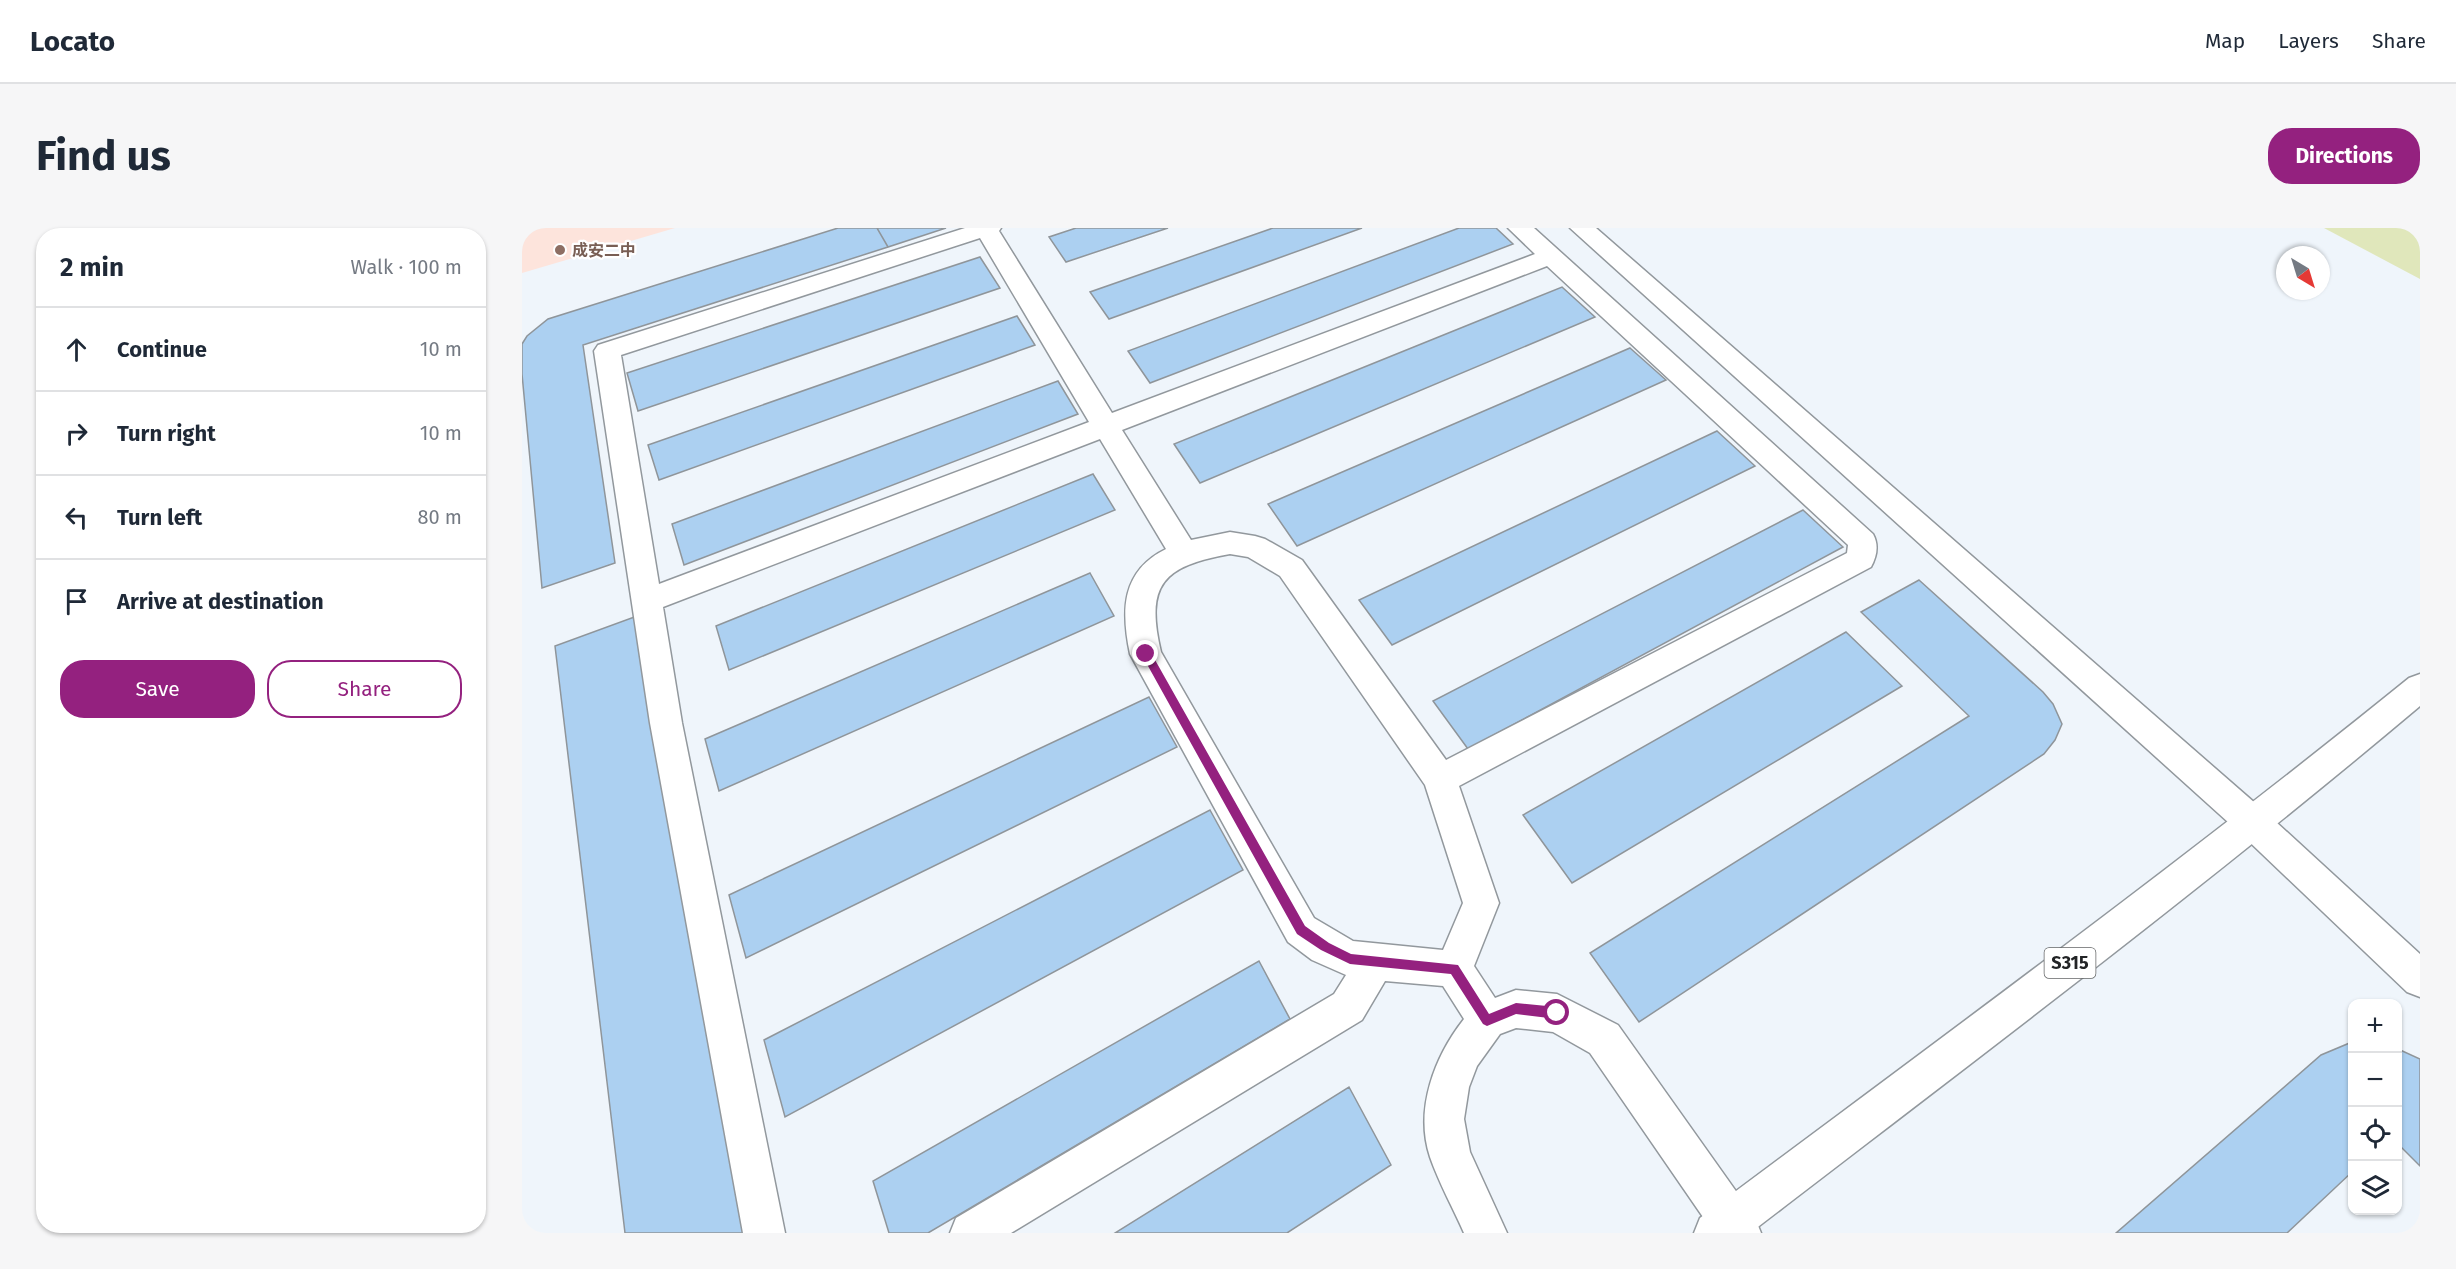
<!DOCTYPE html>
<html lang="en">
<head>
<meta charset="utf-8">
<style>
	:root { --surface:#fff; --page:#f6f6f7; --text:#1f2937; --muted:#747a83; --line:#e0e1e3; --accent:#94217f }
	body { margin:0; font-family:"Fira Sans","Noto Sans SC",sans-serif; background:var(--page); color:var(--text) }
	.controls { position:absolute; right:18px; bottom:18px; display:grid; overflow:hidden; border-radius:12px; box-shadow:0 2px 4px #0004 }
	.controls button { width:54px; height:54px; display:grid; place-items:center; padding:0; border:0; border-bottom:2px solid var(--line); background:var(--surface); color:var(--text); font:30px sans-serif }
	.compass { position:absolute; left:1754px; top:18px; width:54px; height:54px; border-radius:50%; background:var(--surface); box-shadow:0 2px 4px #0004; rotate:142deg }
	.stop { position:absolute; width:18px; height:18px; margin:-14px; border:4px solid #94217f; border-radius:50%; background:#fff }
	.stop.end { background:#94217f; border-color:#fff; box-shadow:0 2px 6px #0008 }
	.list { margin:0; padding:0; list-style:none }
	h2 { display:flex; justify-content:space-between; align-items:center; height:78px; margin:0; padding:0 24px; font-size:26px }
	h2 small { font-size:20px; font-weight:400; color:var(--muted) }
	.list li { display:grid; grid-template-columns:39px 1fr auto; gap:18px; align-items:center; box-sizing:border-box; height:84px; padding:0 24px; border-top:2px solid var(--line) }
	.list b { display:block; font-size:22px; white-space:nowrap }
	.list em { font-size:20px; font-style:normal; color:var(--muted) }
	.actions { display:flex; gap:12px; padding:18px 24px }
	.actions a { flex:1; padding:14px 0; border:2px solid var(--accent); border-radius:24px; text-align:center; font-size:21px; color:var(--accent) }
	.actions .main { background:var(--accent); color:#fff }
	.icon { flex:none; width:33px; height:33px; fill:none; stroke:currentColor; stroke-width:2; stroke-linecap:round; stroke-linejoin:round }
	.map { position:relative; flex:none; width:1898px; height:1005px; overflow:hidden; border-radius:24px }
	header { display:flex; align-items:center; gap:36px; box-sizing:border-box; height:84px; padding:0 30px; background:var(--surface); border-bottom:2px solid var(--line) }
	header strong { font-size:28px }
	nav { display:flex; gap:33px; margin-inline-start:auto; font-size:21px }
	.intro { display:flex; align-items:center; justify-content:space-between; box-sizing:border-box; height:144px; padding:0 36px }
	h1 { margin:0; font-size:42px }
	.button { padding:15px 27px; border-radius:24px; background:var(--accent); color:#fff; font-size:21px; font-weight:700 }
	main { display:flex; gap:36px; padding:0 36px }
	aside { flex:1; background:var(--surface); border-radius:24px; box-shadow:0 2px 4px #0004 }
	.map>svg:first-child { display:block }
</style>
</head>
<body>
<header>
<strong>Locato</strong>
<nav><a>Map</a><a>Layers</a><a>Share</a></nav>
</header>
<div class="intro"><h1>Find us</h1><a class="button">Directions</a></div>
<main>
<aside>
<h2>2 min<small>Walk · 100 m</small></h2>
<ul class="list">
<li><svg class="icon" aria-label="ahead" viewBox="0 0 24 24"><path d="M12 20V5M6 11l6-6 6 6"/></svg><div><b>Continue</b></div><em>10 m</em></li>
<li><svg class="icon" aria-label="right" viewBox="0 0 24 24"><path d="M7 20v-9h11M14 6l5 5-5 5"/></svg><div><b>Turn right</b></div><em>10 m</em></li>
<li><svg class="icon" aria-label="left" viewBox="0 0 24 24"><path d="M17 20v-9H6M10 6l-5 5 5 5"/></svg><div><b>Turn left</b></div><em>80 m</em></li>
<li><svg class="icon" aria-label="arrive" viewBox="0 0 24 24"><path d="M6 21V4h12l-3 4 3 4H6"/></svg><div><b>Arrive at destination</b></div></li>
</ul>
<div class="actions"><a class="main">Save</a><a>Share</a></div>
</aside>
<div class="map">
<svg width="1898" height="1005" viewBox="0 0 1898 1005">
	<rect width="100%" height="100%" fill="#eff5fb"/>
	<path fill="#fde4dc" d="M0,0H153L0,45Z"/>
	<path fill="#e0e7bb" d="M1802,0H1898V51Z"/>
	<path fill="#acd0f1" stroke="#8f959a" stroke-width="1.5" d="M316,0H355L366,19L61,117L93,335L20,360L0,146V116L5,108L26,91Z
		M355,0H424L366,19Z
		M554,0H646L544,34L527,9Z
		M751,0H840L587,91L568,64Z
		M937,0H974L991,16L628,155L606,123Z
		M458,29L478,60L116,183L105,145Z
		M1040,59L1073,89L678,255L652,216Z
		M495,88L513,117L137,252L126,217Z
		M1108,120L1144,152L775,318L746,276Z
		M536,153L556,186L162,337L150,296Z
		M1195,203L1233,238L870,417L837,372Z
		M571,246L593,282L207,442L194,398Z
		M1281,282L1321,319L946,521L911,473Z
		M568,345L592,388L197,563L183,511Z
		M1397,352L1521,464L1531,476L1540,496L1533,512L1522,526L1117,794L1068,725L1447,488L1339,384Z
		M115,388L222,1005H103L33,418Z
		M1324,404L1380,458L1050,655L1001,587Z
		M627,469L655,519L224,730L207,667Z
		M688,582L721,642L263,889L242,812Z
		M737,733L768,791L406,1005H367L351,953Z
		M1830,814V944L1765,1005H1594L1799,827Z
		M1876,821L1898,831V938L1876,916Z
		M827,859L869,937L765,1005H593Z"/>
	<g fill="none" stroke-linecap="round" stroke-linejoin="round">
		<defs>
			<path id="minor" d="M443,0H479L477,3L590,185L1013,26L986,0H1012L1351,306C1357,317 1355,328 1349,339L937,558L977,675L952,738L973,770L994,762L1035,766L1096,797L1233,990L1239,1005H1192L1068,825L1031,804L994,800L978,806L955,838L947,859L942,891L948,924L985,1005H942C931,980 917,955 908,929C892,881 913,828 942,791L921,758L863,753L840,792L489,1005H428L434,990L812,766L824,747L790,732L766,714L608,426C599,383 599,343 644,321L578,211L141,379L160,495L263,1005H221L128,495L72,123L76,117ZM458,10L567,194L137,356L99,127ZM1025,38L1326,317L1325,325L924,532L780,332L743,311L733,308L708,304L669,312L600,202ZM708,326L726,329L758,348L903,557L941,675L921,722L831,713L792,690L639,424C623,356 641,338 708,326Z
				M1048,0H1074L1741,582L1898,726V769L1885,764L1717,604Z"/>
			<path id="major" d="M1898,446V478C1681,661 1453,832 1228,1005H1172L1178,990C1416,812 1656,637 1887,450Z"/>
		</defs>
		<use href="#minor" stroke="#92989d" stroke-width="3"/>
		<use href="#major" stroke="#92989d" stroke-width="3"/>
		<use href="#minor" fill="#fff" fill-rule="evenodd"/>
		<use href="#major" fill="#fff" fill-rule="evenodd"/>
	</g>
	<path fill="#94217f" d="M624,422L628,423L783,698L807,715L829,726L936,737L967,786L994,775L1035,779L1041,785L1039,789L1035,791L994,786L965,798L961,796L929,746L828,736L799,722L775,706L621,429V423Z"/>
	<circle fill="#8d6e63" stroke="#fff" stroke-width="2" cx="38" cy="22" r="6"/>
	<g text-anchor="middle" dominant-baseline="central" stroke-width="4.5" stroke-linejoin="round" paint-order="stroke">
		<g font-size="16" font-weight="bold" fill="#785e54" stroke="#fff" text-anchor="start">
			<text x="50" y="22">成安二中</text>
		</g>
		<rect fill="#fff" stroke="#646667" stroke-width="1.5" x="1522.5" y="720" width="51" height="30" rx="4.5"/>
		<g font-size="18" font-weight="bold" fill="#222426">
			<text x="1548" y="735">S315</text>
		</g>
	</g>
</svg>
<div class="controls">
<button>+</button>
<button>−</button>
<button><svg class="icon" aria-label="locate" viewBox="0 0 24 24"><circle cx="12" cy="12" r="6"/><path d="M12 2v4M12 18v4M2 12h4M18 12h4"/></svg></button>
<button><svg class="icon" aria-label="layers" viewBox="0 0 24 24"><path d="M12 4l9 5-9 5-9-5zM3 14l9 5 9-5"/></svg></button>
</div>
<svg class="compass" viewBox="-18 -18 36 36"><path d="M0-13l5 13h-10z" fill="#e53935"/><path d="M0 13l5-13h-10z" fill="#747a83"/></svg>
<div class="stop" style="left:1035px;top:785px"></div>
<div class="stop end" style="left:624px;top:426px"></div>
</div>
</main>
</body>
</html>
